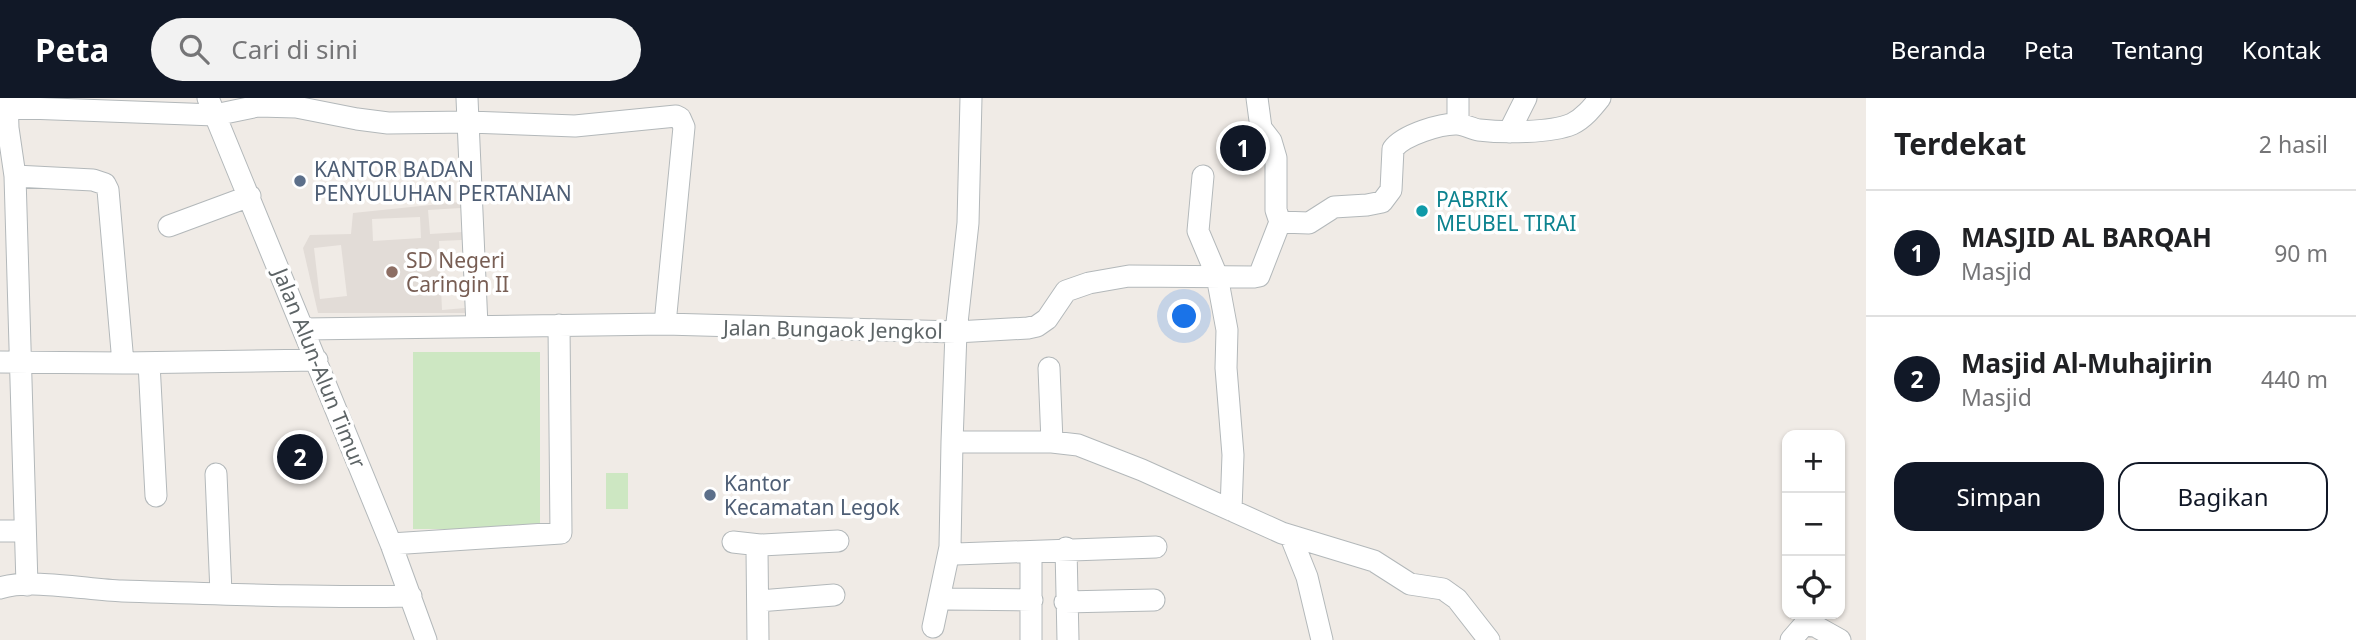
<!DOCTYPE html>
<html lang="id">
<head>
<meta charset="utf-8">
<style>
	:root { --surface:#fff; --page:#f2f2f2; --text:#202124; --muted:#757577; --line:#e0e0e0; --accent:#111827 }
	body { margin:0; font-family:"Noto Sans",sans-serif; background:var(--page); color:var(--text) }
	.controls { position:absolute; right:21px; bottom:21px; display:grid; overflow:hidden; border-radius:14px; box-shadow:0 2px 5px #0004 }
	.controls button { width:63px; height:63px; display:grid; place-items:center; padding:0; border:0; border-bottom:2px solid var(--line); background:var(--surface); color:var(--text); font:35px sans-serif }
	.you { position:absolute; left:1185px; top:219px; width:24px; height:24px; margin:-18px; border:5px solid #fff; border-radius:50%; background:#1a73e8; box-shadow:0 0 0 10px #1a73e833 }
	.badge { display:grid; place-items:center; width:46px; height:46px; border-radius:50%; background:var(--accent); color:#fff; font-size:23px; font-weight:700 }
	.pin { position:absolute; translate:-50% -50%; border:4px solid #fff; box-shadow:0 2px 7px #0006 }
	.list { margin:0; padding:0; list-style:none }
	h2 { display:flex; justify-content:space-between; align-items:center; height:91px; margin:0; padding:0 28px; font-size:30px }
	h2 small { font-size:23px; font-weight:400; color:var(--muted) }
	.list li { display:grid; grid-template-columns:46px 1fr auto; gap:21px; align-items:center; box-sizing:border-box; height:126px; padding:0 28px; border-top:2px solid var(--line) }
	.list b { display:block; font-size:26px; white-space:nowrap }
	.list p { margin:0; font-size:23px; white-space:nowrap; color:var(--muted) }
	.list em { font-size:23px; font-style:normal; color:var(--muted) }
	.actions { display:flex; gap:14px; padding:21px 28px }
	.actions a { flex:1; padding:16px 0; border:2px solid var(--accent); border-radius:21px; text-align:center; font-size:24px; color:var(--accent) }
	.actions .main { background:var(--accent); color:#fff }
	.icon { flex:none; width:38px; height:38px; fill:none; stroke:currentColor; stroke-width:2; stroke-linecap:round; stroke-linejoin:round }
	.map { position:relative; flex:none; width:1866px; height:542px; overflow:hidden }
	header { display:flex; align-items:center; gap:42px; box-sizing:border-box; height:98px; padding:0 35px; background:var(--accent); color:#fff }
	header strong { font-size:33px }
	nav { display:flex; gap:38px; margin-inline-start:auto; font-size:24px }
	.search { width:490px; height:63px; background:var(--page); display:flex; align-items:center; gap:18px; box-sizing:border-box; padding:0 24px; border-radius:38px; color:var(--muted); font-size:26px }
	main { display:flex }
	aside { flex:1; background:var(--surface) }
	.map>svg:first-child { display:block }
</style>
</head>
<body>
<header>
<strong>Peta</strong>
<div class="search"><svg class="icon" aria-label="search" viewBox="0 0 24 24"><circle cx="10" cy="10" r="6"/><path d="M15 15l6 6"/></svg>Cari di sini</div>
<nav><a>Beranda</a><a>Peta</a><a>Tentang</a><a>Kontak</a></nav>
</header>
<main>
<div class="map">
<svg width="1866" height="542" viewBox="0 0 1866 542">
	<rect width="100%" height="100%" fill="#f0ebe6"/>
	<path fill="#e2dcd7" fill-rule="evenodd" d="M469,103L473,215H318L303,150L310,137L351,136L353,115ZM461,110L463,134L430,136L428,112ZM420,119L421,140L373,143L372,121ZM462,142L465,210L442,212L439,143ZM341,147L347,198L320,201L314,150Z"/>
	<path fill="#cde7c2" d="M413,254H540V431H413Z
		M606,375H628V411H606Z"/>
	<g fill="none" stroke-linecap="round" stroke-linejoin="round">
		<defs>
			<path id="minor" d="M7,0L8,30L15,78L27,487
				M208,0L391,446L426,542
				M467,0L477,228
				M971,0L968,125L956,234L952,344H1052L1078,347L1142,372L1282,435L1374,463L1410,486L1443,491L1457,501L1489,542
				M1257,0L1261,30L1271,43L1276,60V112L1280,124
				M0,9L215,17L258,8L296,9L357,21L388,25L469,24L575,28L676,18L680,20L684,29L665,226
				M1458,26V0
				M1509,34L1526,0
				M15,78L93,82L105,86L108,92L123,265
				M1203,78L1198,133L1217,178L1227,232L1226,270L1233,357L1231,412
				M169,128L250,98
				M304,231L665,226L956,234L1028,230L1037,228L1047,221L1066,193L1089,185L1129,178L1254,179L1259,178L1280,124L1309,125L1334,109L1367,107L1382,104L1391,92L1393,51C1403,37 1442,25 1458,26C1466,27 1472,31 1479,32C1503,35 1551,35 1572,26C1584,20 1592,10 1600,0
				M0,264L123,265L317,262
				M149,265L156,398
				M1049,270L1052,344
				M216,376L221,495
				M0,433H24
				M1291,439L1307,479L1322,542
				M733,444L760,447
				M391,446L561,435L559,227
				M1066,450L1068,542
				M1031,454V542
				M956,456L1156,449
				M0,490C32,480 88,492 122,493C219,496 315,500 411,498
				M948,501L1032,502
				M758,503L834,497
				M1065,504L1154,502
				M933,529L950,449L952,344
				M758,542L757,452L760,447L838,443
				M1791,542L1804,527L1815,528L1840,542"/>
		</defs>
		<use href="#minor" stroke="#b3b8ba" stroke-width="23"/>
		<use href="#minor" stroke="#fff" stroke-width="21"/>
	</g>
	<g fill="#5c6f8a" stroke="#fff" stroke-width="2.5">
		<circle cx="300" cy="83" r="7"/>
		<circle cx="710" cy="397" r="7"/>
	</g>
	<circle fill="#0f9aa8" stroke="#fff" stroke-width="2.5" cx="1422" cy="113" r="7"/>
	<circle fill="#8d6e63" stroke="#fff" stroke-width="2.5" cx="392" cy="174" r="7"/>
	<g text-anchor="middle" dominant-baseline="central" stroke-width="7" stroke-linejoin="round" paint-order="stroke">
		<g font-size="21" fill="#4e5e75" stroke="#fff" text-anchor="start">
			<text x="314" y="71">KANTOR BADAN<tspan x="314" dy="24">PENYULUHAN PERTANIAN</tspan></text>
			<text x="724" y="385">Kantor<tspan x="724" dy="24">Kecamatan Legok</tspan></text>
		</g>
		<g font-size="21" fill="#0d838f" stroke="#fff" text-anchor="start">
			<text x="1436" y="101">PABRIK<tspan x="1436" dy="24">MEUBEL TIRAI</tspan></text>
		</g>
		<g font-size="21" fill="#785e54" stroke="#fff" text-anchor="start">
			<text x="406" y="162">SD Negeri<tspan x="406" dy="24">Caringin II</tspan></text>
		</g>
		<g font-size="21" fill="#5d6466" stroke="#fff">
			<text transform="translate(833 231) rotate(1)">Jalan Bungaok Jengkol</text>
			<text transform="translate(320 270) rotate(68)">Jalan Alun-Alun Timur</text>
		</g>
	</g>
</svg>
<div class="controls">
<button>+</button>
<button>−</button>
<button><svg class="icon" aria-label="locate" viewBox="0 0 24 24"><circle cx="12" cy="12" r="6"/><path d="M12 2v4M12 18v4M2 12h4M18 12h4"/></svg></button>
</div>
<div class="you"></div>
<div class="pin badge" style="left:1243px;top:50px">1</div>
<div class="pin badge" style="left:300px;top:359px">2</div>
</div>
<aside>
<h2>Terdekat<small>2 hasil</small></h2>
<ul class="list">
<li><span class="badge">1</span><div><b>MASJID AL BARQAH</b><p>Masjid</p></div><em>90 m</em></li>
<li><span class="badge">2</span><div><b>Masjid Al-Muhajirin</b><p>Masjid</p></div><em>440 m</em></li>
</ul>
<div class="actions"><a class="main">Simpan</a><a>Bagikan</a></div>
</aside>
</main>
</body>
</html>
